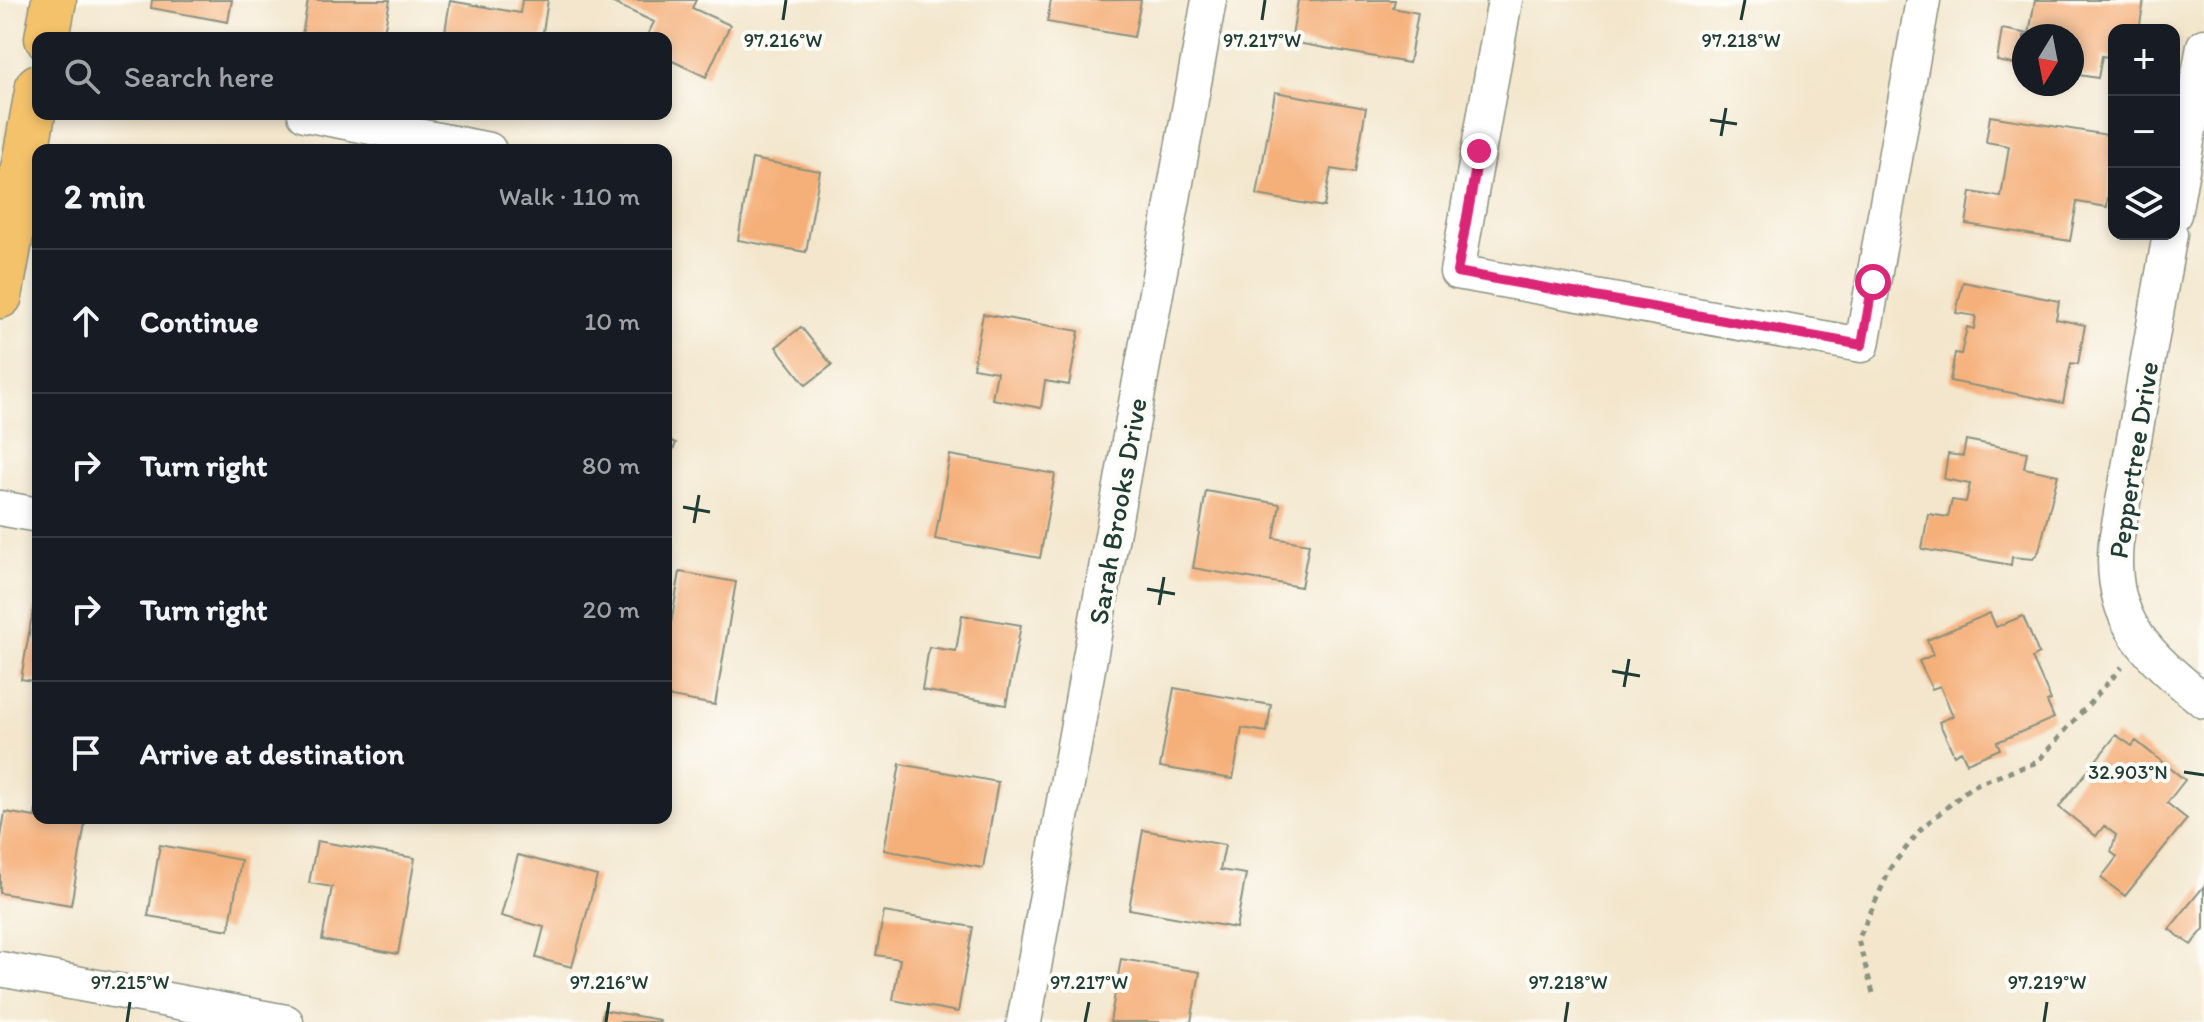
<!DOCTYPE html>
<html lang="en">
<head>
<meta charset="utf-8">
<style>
	:root { --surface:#171b24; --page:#20242c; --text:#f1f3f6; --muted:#9ea1a6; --line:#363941 }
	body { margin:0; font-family:Itim,sans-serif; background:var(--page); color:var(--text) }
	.controls { position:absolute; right:24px; top:24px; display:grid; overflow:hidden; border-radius:16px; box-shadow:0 4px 12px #0003 }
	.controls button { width:72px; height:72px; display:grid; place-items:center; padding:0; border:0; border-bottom:2px solid var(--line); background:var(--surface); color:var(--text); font:40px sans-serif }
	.compass { position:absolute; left:2012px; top:24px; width:72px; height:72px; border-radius:50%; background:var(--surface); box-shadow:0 4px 12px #0003; rotate:190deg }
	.stop { position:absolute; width:24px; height:24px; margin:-18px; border:6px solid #db2777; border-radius:50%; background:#fff }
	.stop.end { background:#db2777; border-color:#fff; box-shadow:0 2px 8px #0008 }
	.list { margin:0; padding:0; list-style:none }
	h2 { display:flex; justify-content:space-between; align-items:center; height:104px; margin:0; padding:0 32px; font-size:34px }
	h2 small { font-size:26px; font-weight:400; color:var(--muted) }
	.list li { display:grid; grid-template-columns:52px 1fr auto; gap:24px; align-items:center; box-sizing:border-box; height:144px; padding:0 32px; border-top:2px solid var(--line) }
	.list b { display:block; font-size:30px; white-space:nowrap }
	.list em { font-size:26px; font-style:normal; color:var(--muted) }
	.icon { flex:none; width:44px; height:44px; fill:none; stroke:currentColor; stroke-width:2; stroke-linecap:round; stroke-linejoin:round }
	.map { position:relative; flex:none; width:2204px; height:1022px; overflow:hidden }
	.search { position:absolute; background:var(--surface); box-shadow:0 4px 12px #0003; left:32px; top:32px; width:640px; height:88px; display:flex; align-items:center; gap:20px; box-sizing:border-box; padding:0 28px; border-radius:16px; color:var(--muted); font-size:30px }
	.panel { position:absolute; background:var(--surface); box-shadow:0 4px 12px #0003; left:32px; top:144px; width:640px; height:680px; border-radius:16px }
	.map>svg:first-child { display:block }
</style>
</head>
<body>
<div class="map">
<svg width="2204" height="1022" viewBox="0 0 2204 1022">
	<rect width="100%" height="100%" fill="#fdfcf7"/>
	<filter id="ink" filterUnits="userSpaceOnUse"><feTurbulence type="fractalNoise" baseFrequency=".0125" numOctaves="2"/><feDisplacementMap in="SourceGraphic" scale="16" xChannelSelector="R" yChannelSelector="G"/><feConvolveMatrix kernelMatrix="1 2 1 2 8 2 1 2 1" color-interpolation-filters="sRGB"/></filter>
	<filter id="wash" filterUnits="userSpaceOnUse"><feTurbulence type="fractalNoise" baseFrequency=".006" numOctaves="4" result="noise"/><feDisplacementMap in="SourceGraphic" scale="32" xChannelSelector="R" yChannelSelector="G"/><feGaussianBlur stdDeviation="1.8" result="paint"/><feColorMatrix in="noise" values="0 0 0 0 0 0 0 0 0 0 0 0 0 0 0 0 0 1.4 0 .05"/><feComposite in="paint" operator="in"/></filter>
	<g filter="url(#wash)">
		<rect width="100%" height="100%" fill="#f3e6cc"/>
		<g id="blocks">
			<path fill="#f5af78" d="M152,0H232L228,22L151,8Z
				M308,0H390L383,38L302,35Z
				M522,0H548L542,38H444L450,1L520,13Z
				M607,0H696L692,8L730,25L706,77L666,58V38H646L654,22Z
				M1051,0H1141L1134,37L1047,22Z
				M1298,0H1395L1393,8L1418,13L1409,63L1291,42Z
				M2035,0H2144L2139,30H2114V58L2102,56L2098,78L2072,74V36H2024V66L1997,61L2002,29L2029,34Z
				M1275,92L1366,108L1355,173L1331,169L1324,207L1257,195Z
				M1990,116L2114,136L2107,207L2077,202L2070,241L1966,224L1971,192L2001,197L2009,146L1986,142Z
				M752,159L820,171L806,252L738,240Z
				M1963,282L2059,301L2056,319L2085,325L2078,364L2071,363L2063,403L1950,381L1955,353L1961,354L1967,327L1974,329L1976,316L1956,313Z
				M983,314L1079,331L1069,385L1045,381L1041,408L992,399L997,372L973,368Z
				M801,327L832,365L806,385L776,347Z
				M666,439L676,443L666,466Z
				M1966,440L2027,452L2024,468L2058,475L2039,551L2033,559L2012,557L2011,565L1922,549L1928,514L1948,517L1952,500L1966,502L1970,484L1944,479L1948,454L1963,456Z
				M950,455L1055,474L1040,558L935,539Z
				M1206,491L1280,504L1274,538L1309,544L1301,587L1193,568Z
				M680,572L736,582L715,705L666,696V651Z
				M36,593H38V682L21,679Z
				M1990,613L1996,627L2023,616L2039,654L2032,658L2051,700L2047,702L2054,718L1997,742L2000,749L1967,763L1961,751L1954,755L1939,722L1953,716L1940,686L1932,689L1919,661L1933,655L1927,640Z
				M962,615L1021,625L1006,705L922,690L929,647L956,651Z
				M1174,688L1271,705L1267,732L1242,728L1233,779L1160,767Z
				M2116,735L2132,746L2136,741L2185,780L2167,803L2187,819L2125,896L2101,878L2117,857L2111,852L2116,835L2104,826L2096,836L2059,807Z
				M900,764L998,782L983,868L884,850Z
				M36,810L38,818H86L71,905L0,893V843L5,812L35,817Z
				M1143,830L1225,845L1220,870L1246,874L1236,928L1129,909Z
				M317,841L415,858L398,954L322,940L332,887L309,883Z
				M160,845L241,860L229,930L148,916Z
				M518,855L597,876L572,967L536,958L544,927L501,916Z
				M2204,886V929L2191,945L2169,929Z
				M884,912L973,927L958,1012L893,1000L900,959L876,955Z
				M1121,959L1200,972L1191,1022H1110Z
				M603,1010L660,1020V1022H601Z"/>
		</g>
	</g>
	<g filter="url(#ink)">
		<use href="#blocks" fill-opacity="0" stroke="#899280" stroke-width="2"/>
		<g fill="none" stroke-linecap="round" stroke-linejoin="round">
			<defs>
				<path id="minor" d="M1505,0L1457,272L1862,345L1923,0
					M305,114L489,150
					M2174,214L2204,46
					M2170,234L2116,542C2108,622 2148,655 2204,701
					M0,508L38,515
					M0,969L286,1022
					M1024,1022L1209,0"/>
				<path id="major" d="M47,38L54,0
					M0,296L38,86"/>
			</defs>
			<use href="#minor" stroke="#899280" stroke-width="37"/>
			<use href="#major" stroke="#899280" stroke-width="47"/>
			<path stroke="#899280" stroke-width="5" stroke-dasharray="6 6" stroke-linecap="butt" d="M1873,993L1858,940L1891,867L1922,828L1972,786L2037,762L2122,667"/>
			<use href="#minor" stroke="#fff" stroke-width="34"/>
			<use href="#major" stroke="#f4c26a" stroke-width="44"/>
		</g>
	</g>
	<g fill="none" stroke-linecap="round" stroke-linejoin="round" filter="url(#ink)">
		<path stroke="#db2777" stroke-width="10" d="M1479,151L1457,272L1862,345L1873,282"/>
	</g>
	<path fill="none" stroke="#1f3d34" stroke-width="3" d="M783,20L786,0M1262,20L1265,0M1741,20L1745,0M1710,120L1737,124M1721,136L1726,108M683,507L710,512M694,523L699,495M1147,589L1175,594M1159,605L1164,577M1612,671L1640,676M1624,687L1629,659M2184,772L2204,775M127,1022L130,1002M606,1022L609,1002M1085,1022L1089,1002M1565,1022L1568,1002M2044,1022L2047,1002"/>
	<g text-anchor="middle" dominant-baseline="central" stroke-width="8" stroke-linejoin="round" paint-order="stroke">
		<g font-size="28" fill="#1f3d34" stroke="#fdfcf7">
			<text transform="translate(2133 460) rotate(-81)">Peppertree Drive</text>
			<text transform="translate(1117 511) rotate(-80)">Sarah Brooks Drive</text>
		</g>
	</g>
	<g font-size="20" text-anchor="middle" fill="#1f3d34" stroke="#fdfcf7" stroke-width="8" stroke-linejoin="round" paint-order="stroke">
		<text x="783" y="47">97.216°W</text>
		<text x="1262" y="47">97.217°W</text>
		<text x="1741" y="47">97.218°W</text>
		<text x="2128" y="779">32.903°N</text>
		<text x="130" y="989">97.215°W</text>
		<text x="609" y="989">97.216°W</text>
		<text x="1089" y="989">97.217°W</text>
		<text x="1568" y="989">97.218°W</text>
		<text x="2047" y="989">97.219°W</text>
	</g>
</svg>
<div class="controls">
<button>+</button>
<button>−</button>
<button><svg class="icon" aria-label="layers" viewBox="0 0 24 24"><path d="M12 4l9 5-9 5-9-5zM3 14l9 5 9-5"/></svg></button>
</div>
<svg class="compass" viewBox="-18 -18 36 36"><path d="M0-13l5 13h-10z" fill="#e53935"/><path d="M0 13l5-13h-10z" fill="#9ea1a6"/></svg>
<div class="stop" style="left:1873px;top:282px"></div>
<div class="stop end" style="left:1479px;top:151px"></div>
<div class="search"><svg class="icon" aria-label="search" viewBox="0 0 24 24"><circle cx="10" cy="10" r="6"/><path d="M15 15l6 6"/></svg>Search here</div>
<section class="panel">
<h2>2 min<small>Walk · 110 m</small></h2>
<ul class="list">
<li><svg class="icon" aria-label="ahead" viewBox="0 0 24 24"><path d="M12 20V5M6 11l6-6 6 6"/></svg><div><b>Continue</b></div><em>10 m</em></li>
<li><svg class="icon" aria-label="right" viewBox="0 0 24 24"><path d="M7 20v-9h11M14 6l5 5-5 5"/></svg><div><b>Turn right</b></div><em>80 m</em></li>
<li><svg class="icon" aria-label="right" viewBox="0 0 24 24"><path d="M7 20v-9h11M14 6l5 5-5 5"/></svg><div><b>Turn right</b></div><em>20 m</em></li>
<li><svg class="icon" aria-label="arrive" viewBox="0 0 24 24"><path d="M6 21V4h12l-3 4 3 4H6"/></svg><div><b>Arrive at destination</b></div></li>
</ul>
</section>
</div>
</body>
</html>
